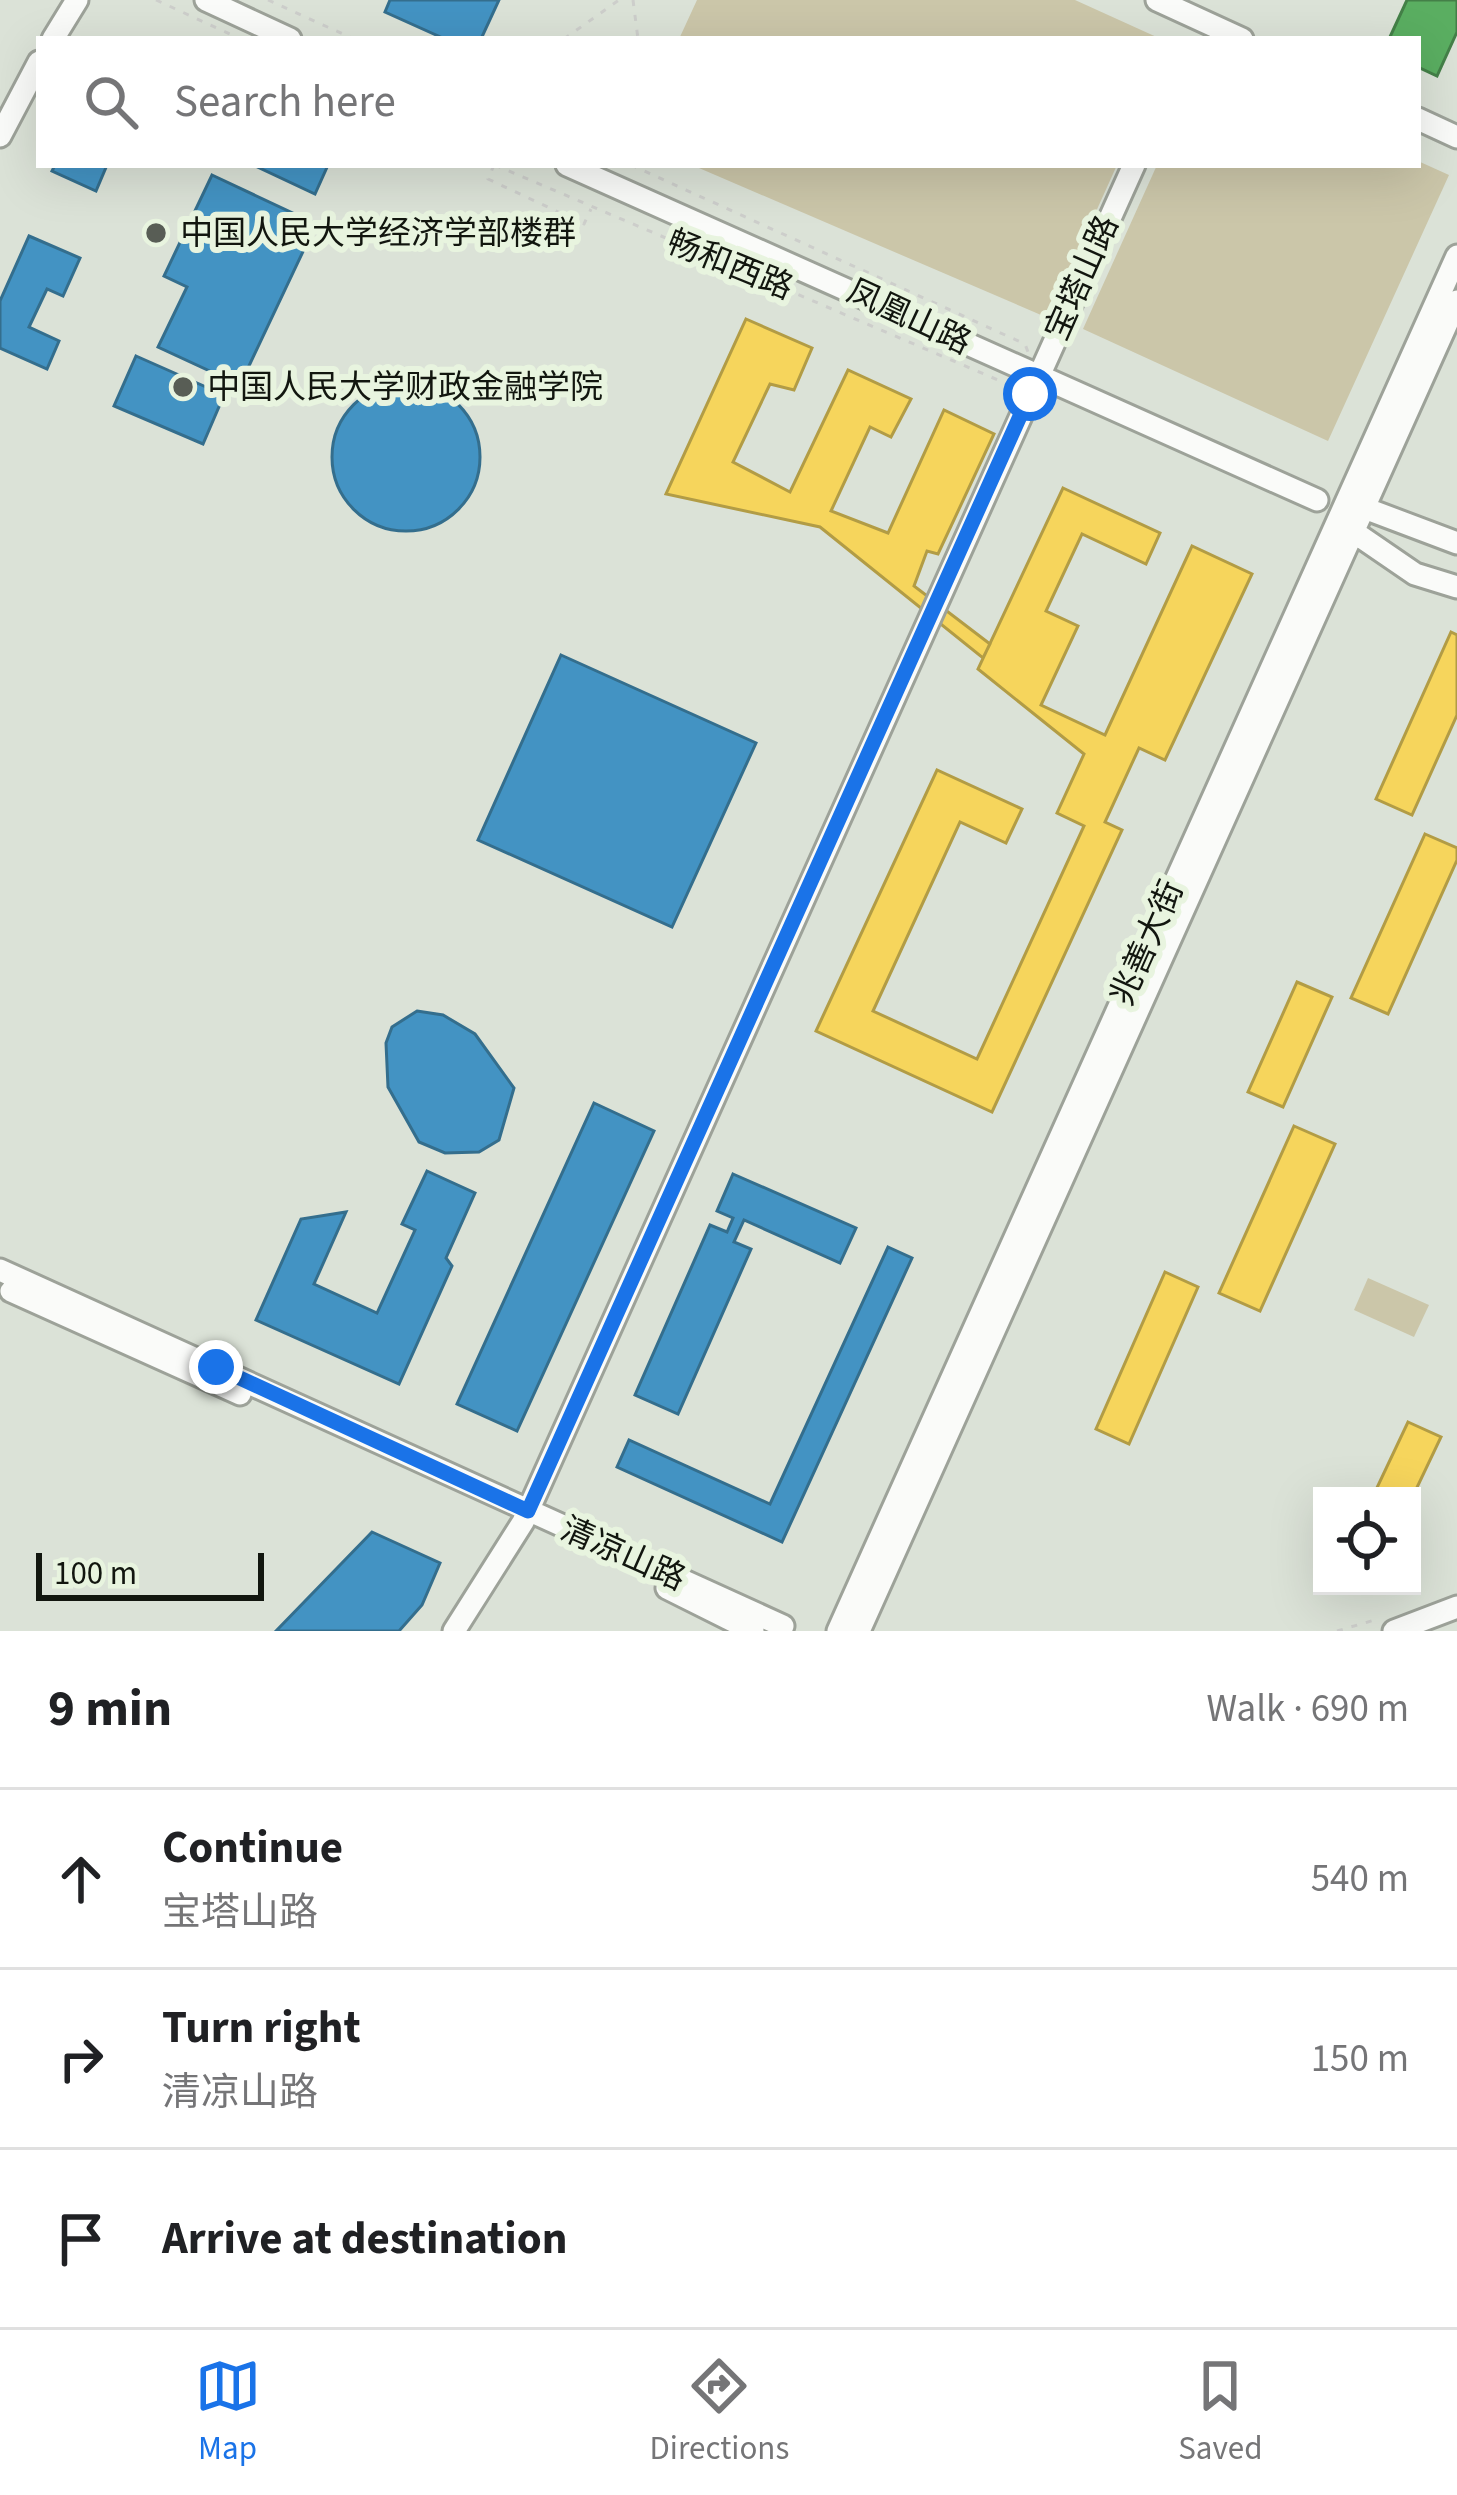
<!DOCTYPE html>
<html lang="en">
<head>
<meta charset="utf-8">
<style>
	:root { --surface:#fff; --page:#f6f6f6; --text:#202124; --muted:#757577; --line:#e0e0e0; --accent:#1a73e8 }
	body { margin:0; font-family:"Source Sans 3","Noto Sans SC",sans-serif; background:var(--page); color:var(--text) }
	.controls { position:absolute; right:36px; bottom:36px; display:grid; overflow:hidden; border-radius:0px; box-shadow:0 12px 48px #0002 }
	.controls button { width:108px; height:108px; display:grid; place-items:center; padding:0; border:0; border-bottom:3px solid var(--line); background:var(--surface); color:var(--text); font:60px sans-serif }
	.scale { position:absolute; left:36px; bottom:30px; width:228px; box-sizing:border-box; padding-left:12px; border:6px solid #12160f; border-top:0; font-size:33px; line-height:42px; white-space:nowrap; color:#12160f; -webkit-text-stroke:9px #e8f4df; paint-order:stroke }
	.stop { position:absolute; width:36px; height:36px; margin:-27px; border:9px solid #1a73e8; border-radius:50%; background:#fff }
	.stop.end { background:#1a73e8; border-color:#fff; box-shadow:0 3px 12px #0008 }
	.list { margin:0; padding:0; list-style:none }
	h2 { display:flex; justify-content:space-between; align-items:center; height:156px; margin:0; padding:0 48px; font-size:51px }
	h2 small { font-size:39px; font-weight:400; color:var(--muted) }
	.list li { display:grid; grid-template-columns:78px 1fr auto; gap:36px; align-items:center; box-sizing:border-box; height:180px; padding:0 48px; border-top:3px solid var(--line) }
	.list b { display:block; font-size:45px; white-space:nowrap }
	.list p { margin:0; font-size:39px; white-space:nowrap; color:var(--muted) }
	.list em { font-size:39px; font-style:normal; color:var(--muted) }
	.icon { flex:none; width:66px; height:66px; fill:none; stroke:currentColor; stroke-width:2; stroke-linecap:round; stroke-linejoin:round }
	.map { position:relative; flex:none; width:1457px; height:1631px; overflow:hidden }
	.search { position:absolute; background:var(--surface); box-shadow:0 12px 48px #0002; left:36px; right:36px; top:36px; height:132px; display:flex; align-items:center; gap:30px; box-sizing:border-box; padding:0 42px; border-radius:0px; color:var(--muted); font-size:45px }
	.sheet { height:696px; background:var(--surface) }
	nav { display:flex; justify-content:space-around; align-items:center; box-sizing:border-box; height:168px; border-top:3px solid var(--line); background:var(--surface); font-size:33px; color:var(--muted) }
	nav a { display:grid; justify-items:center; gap:6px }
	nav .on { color:var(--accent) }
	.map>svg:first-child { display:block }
</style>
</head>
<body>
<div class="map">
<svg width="1457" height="1631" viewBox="0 0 1457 1631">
	<rect width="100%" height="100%" fill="#dbe2d7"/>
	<path fill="#cbc6a9" d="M697,0H1075L1161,39H679Z
		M1418,161L1449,175L1328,441L1083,329L1157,165H1418Z
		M692,165H1117L1048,318Z
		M1368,1278L1429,1305L1414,1337L1354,1310Z"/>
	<path fill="#f6d55c" stroke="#b29c45" stroke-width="3" d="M746,319L812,348L794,390L770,384L733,462L790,492L848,370L911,399L891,437L870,427L831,511L888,533L944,410L994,434L938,554L927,551L914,586L990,644L983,658L820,527L666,494Z
		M1063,488L1160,533L1146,564L1082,534L1046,611L1078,626L1041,705L1105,735L1192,546L1252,574L1165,760L1139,748L1105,822L1122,830L992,1112L816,1031L937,770L1022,809L1006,843L960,822L873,1011L977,1059L1084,826L1057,813L1084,754L978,669Z
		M1451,632L1457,635V715L1412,815L1376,799Z
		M1425,834L1457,848V860L1388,1014L1351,998Z
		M1297,982L1332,997L1283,1107L1248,1092Z
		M1294,1126L1335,1144L1260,1311L1219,1293Z
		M1165,1272L1198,1287L1129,1444L1096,1429Z
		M1408,1422L1441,1437L1412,1498L1373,1496Z"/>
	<path fill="#4393c3" stroke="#346e8d" stroke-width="3" d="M390,0H499L481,39H445L385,12Z
		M55,165H107L96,191L52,171Z
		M253,165H328L315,194Z
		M212,175L316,224L240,385L158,347L187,287L164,276Z
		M29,236L80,258L63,296L47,289L29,327L59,341L47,369L0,348V301Z
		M136,356L224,395L203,444L114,406Z
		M332 457a74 74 0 1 1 148 0a74 74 0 1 1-148 0Z
		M561,655L756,743L672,927L478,840Z
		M417,1011L443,1015L475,1034L514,1088L499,1140L479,1152L445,1153L419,1142L388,1087L386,1043L392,1027Z
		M594,1103L654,1131L517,1431L457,1404Z
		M427,1171L475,1193L446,1258L452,1266L399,1384L256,1320L301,1219L346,1212L314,1284L377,1313L415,1230L402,1224Z
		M733,1174L856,1228L840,1263L744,1220L734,1242L751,1249L678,1414L635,1395L710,1225L727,1232L733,1218L717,1211Z
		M888,1247L912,1258L782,1542L617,1467L629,1440L770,1504Z
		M372,1532L440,1563L422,1605L399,1631H276Z"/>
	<path fill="#5aae61" stroke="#448048" stroke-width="3" d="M1407,0H1457V32L1437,76L1418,67V39H1389Z"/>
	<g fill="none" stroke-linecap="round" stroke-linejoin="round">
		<defs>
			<path id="tertiary" d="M206,0L290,39
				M1157,0L1242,39
				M53,39L77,0
				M1418,119L1457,137
				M0,136L39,62
				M567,165L1317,500
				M0,1270L783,1626L780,1631
				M11,1291L240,1394
				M667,1588L753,1631
				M454,1631L523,1522L1134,165"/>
			<path id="secondary" d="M1351,503L1457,543
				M1342,524L1415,574L1457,587
				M838,1631L1457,256
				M859,1631L1457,301
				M1394,1631L1457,1607"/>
		</defs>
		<use href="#tertiary" stroke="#9da299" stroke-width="27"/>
		<use href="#secondary" stroke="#9da299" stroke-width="27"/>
		<path stroke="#cdcecb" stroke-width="3" stroke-dasharray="6 9" stroke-linecap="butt" d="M156,0L241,39
			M268,0L354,39
			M633,0L638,39
			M564,39L619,0
			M494,165L488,179L584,224L591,209
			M495,165L1012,386
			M631,165L1025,344L1028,352
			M1337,1631L1378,1619"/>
		<use href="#tertiary" stroke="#fafbf9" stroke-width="21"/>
		<use href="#secondary" stroke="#fafbf9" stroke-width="21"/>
	</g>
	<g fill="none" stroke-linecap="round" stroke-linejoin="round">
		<path stroke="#1a73e8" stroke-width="15" d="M216,1367L528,1511L1030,394"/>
	</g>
	<g fill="#585d55" stroke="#e8f4df" stroke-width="4.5">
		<circle cx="156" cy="233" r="12"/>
		<circle cx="183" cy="387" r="12"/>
	</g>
	<g text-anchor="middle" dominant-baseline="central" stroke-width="12" stroke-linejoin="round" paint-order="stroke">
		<g font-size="33" fill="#12160f" stroke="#e8f4df" text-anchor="start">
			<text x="180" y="233">中国人民大学经济学部楼群</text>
			<text x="207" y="387">中国人民大学财政金融学院</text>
		</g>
		<g font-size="33" fill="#12160f" stroke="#e8f4df">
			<text transform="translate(730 265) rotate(22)">畅和西路</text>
			<text transform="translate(1082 278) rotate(-66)">宝塔山路</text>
			<text transform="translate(909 317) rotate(25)">凤凰山路</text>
			<text transform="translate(1147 943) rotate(-66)">兆善大街</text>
			<text transform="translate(623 1554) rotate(24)">清凉山路</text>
		</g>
	</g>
</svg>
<div class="controls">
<button><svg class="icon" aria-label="locate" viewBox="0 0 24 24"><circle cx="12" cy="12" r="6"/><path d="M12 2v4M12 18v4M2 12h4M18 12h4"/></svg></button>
</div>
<div class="scale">100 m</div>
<div class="stop" style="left:1030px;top:394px"></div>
<div class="stop end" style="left:216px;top:1367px"></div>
<div class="search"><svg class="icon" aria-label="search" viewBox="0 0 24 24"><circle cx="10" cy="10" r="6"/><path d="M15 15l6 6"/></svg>Search here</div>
</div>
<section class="sheet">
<h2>9 min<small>Walk · 690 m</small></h2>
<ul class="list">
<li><svg class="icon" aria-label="ahead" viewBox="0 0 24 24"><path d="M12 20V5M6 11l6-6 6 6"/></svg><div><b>Continue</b><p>宝塔山路</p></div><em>540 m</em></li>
<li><svg class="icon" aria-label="right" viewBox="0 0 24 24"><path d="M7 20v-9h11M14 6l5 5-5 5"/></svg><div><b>Turn right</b><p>清凉山路</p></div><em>150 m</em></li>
<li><svg class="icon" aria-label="arrive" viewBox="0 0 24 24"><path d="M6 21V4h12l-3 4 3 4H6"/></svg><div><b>Arrive at destination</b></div></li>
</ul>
</section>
<nav>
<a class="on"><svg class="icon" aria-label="map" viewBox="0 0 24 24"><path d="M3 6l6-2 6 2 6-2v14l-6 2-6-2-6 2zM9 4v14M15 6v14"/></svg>Map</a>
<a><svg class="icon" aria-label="directions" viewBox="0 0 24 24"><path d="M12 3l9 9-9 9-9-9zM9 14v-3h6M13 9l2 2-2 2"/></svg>Directions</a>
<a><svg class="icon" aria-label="saved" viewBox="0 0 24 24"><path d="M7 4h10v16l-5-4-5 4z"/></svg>Saved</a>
</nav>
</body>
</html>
